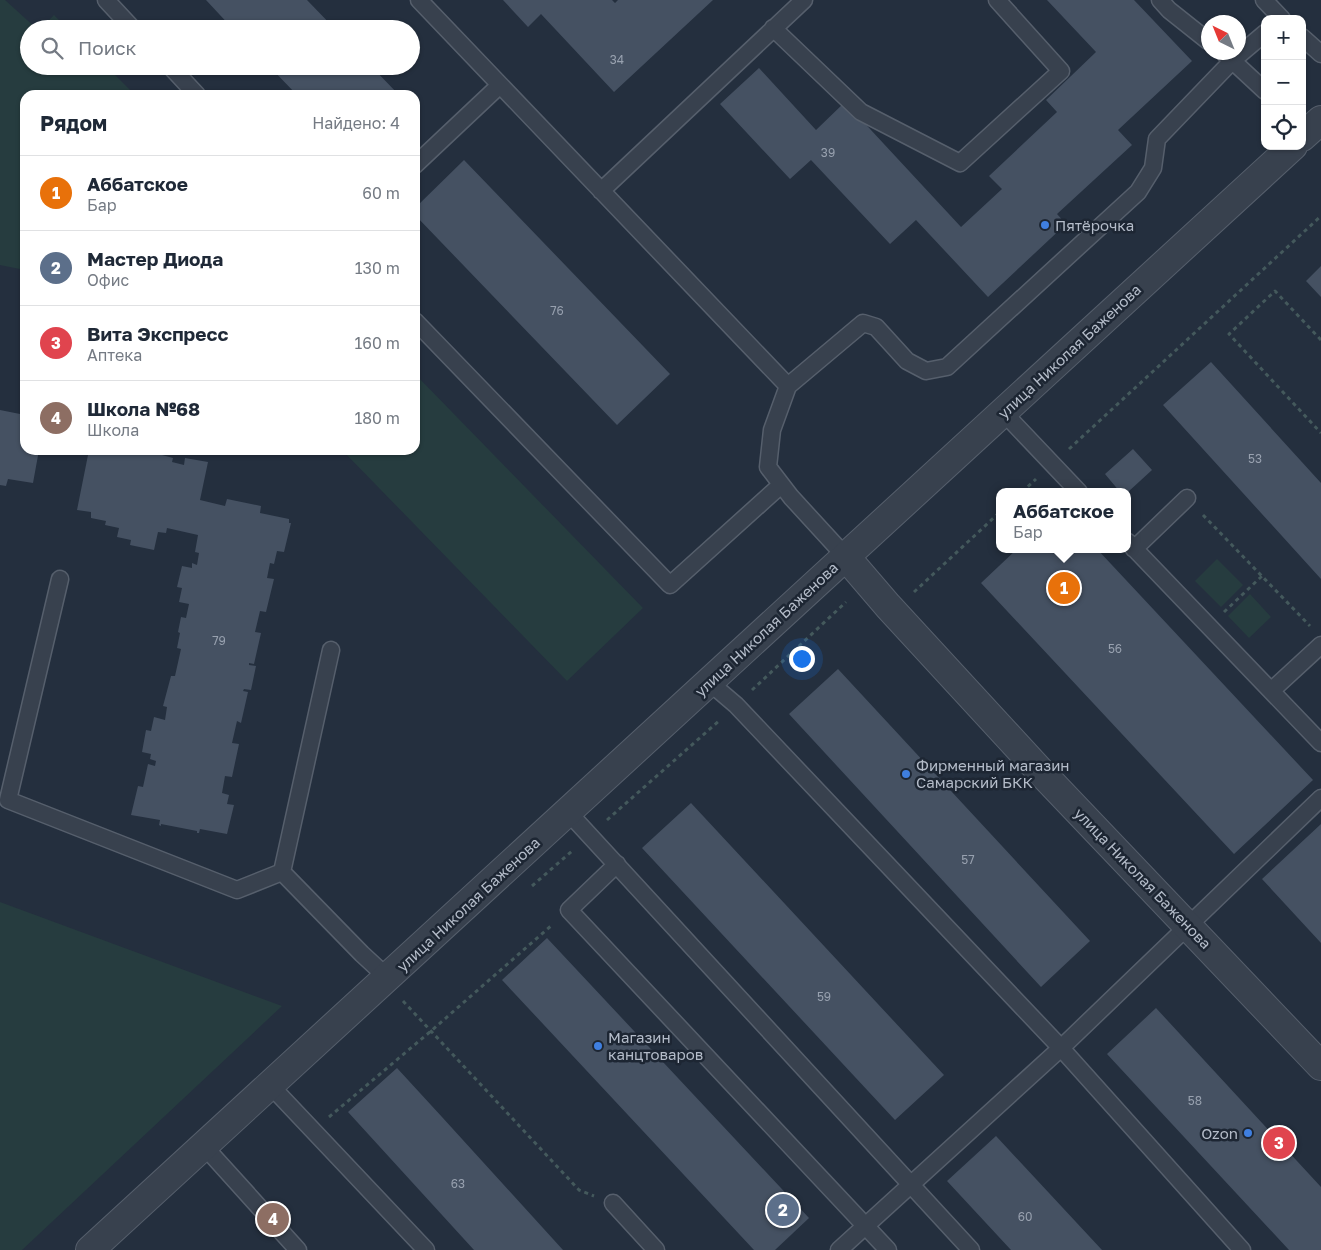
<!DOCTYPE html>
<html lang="ru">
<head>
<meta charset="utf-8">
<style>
	:root { --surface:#fff; --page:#f6f6f7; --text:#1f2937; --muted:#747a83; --line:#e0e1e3; --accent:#4f688e }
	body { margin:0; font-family:"Golos Text",sans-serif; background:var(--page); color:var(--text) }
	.controls { position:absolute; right:15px; top:15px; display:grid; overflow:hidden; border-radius:10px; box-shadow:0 1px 4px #0004 }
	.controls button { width:45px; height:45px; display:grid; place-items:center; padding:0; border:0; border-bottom:1px solid var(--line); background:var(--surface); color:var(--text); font:25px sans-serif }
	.compass { position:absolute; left:1201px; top:15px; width:45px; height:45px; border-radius:50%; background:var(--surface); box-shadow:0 1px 4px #0004; rotate:317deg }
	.you { position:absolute; left:801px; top:658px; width:18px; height:18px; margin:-12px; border:4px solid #fff; border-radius:50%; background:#1a73e8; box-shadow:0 0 0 8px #1a73e833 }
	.badge { display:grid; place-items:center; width:32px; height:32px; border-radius:50%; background:var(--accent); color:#fff; font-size:16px; font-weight:700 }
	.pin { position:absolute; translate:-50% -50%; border:2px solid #fff; box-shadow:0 1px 5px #0006 }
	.popup { position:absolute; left:996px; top:488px; width:135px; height:65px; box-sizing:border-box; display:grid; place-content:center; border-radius:10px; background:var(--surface); filter:drop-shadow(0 1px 4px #0005); font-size:16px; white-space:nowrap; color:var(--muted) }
	.popup b { font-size:19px; color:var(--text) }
	.popup::after { content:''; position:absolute; left:50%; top:100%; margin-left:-10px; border:10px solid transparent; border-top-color:var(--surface) }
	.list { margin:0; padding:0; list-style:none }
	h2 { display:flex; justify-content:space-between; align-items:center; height:65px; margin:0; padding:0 20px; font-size:21px }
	h2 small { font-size:16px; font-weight:400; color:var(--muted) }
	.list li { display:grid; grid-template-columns:32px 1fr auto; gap:15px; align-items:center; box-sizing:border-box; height:75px; padding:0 20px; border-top:1px solid var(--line) }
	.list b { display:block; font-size:19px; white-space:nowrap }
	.list p { margin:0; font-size:16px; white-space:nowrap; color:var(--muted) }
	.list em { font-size:16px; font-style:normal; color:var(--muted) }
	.icon { flex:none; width:28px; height:28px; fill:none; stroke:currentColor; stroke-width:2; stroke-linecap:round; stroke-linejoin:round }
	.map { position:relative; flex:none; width:1321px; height:1250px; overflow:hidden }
	.search { position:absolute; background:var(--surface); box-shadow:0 1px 4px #0004; left:20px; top:20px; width:400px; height:55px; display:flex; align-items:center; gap:12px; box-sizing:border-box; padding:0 18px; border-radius:28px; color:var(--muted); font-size:19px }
	.panel { position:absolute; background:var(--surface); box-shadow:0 1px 4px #0004; left:20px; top:90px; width:400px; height:365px; border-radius:15px }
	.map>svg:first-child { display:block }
</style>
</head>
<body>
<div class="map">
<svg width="1321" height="1250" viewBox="0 0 1321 1250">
	<rect width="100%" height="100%" fill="#242f3e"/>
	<path fill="#263c3f" d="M0,0H5L37,29H29V66H106L135,95H25V270L0,265Z
		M54,15L68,29H40Z
		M415,374L643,608L567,681L342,450H415Z
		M1217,559L1243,585L1221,607L1195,581Z
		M1250,594L1271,617L1249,638L1228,616Z
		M0,902L282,1006L22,1250H0Z"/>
	<path fill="#455162" d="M206,0H307L335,29H233Z
		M503,0H612L615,3L618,0H713L614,92L541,14L528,27Z
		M1047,0H1134L1192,61L1118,130L1132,145L1057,214L1066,224L988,297L916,220L890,244L811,160L790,179L720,104L759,68L816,130L845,102L961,227L1002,189L989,176L1057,112L1046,100L1096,52Z
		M269,66H371L399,95H297Z
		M464,160L670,374L617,425L415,215V208Z
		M1321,266V297L1306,281Z
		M1211,362L1321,483V579L1163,405Z
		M0,410L25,415V450H39L33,483L8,479L6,486L0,485Z
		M1133,449L1152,470L1128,492H1120L1105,474Z
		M89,450H144L173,458L172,462L184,465L185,458L208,462L200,500L225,506L227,499L261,506L260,513L289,519V523H291L284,552L277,551L274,564L270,563L267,578L274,579L266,612L260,611L255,632L261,633L254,664L249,663V665L256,666L251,690L244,689L243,691L248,692L241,723L237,721L232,743L239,744L232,777L225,776L222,793L229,795L227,804L234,805L227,834L200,829L199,833H197V831L161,824V826L159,825L160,820L131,815L138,786L143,787L148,764L155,766L156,761L150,759L151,754L142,752L146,730L151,731L154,717L165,720L167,707L163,706L171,676H175L181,649L177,648L180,633L178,632L181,617L186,618L189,604L179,602L182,588L177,587L182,566L192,568V563L197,565L199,553L195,552L198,535L167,528L166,533L158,532L154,550L130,545L131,540L117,537L119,528L105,525L106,521L91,518V512L77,510Z
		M1017,549H1097L1313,780L1234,854L981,583Z
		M838,669L1090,941L1041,987L789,714Z
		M691,803L944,1075L895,1120L642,848Z
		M1321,824V943L1262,879Z
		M547,938L809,1218L775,1250H754L502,980Z
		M1156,1008L1321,1187V1250H1289L1107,1054Z
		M397,1068L442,1117L563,1250H474L348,1112Z
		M996,1136L1102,1250H1011L947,1181Z"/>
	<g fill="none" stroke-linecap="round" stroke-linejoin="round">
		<defs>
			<path id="lane" d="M106,0L133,29
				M419,0L788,386
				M1160,0L1169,10L1208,41
				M1264,0L1282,19
				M773,28L861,112L960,163L1061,71L997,0
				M1302,37L1321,54
				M1223,52L1265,91
				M170,66L197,95
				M415,165L500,85
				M601,191L804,0
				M415,321L670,585L781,485
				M1003,412L1079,492
				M1128,542L1321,743
				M1134,549L1187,498
				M846,557L791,497L768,467L772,430L788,386L863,323L876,327L907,361L926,371L947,367L1138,192L1153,168L1157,139L1233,60L1265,33
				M60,579L8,800L237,890L282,872
				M331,650L282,872L362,954L388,978
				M709,682L736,705L1061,1048L1242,1250
				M1271,691L1321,645
				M568,812L971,1250
				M617,864L569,910L888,1250
				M270,1085L426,1250
				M204,1146L298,1250
				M613,1203L656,1250
				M839,1250L1061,1048L1321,798"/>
			<path id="street" d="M1302,137L1321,120
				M846,557L888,606L1039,770L1321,1066
				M90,1250L1293,146"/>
		</defs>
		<use href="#lane" stroke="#565f6c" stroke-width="19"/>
		<use href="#street" stroke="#565f6c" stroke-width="30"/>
		<path stroke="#44595c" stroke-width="3" stroke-dasharray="4 4" stroke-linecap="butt" d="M1321,340L1275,291L1229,334L1321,433
			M1069,449L1321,216
			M1022,492L1036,479
			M1203,515L1310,626
			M914,592L1000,512
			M1224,612L1262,576
			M752,690L846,602
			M607,820L720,720
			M532,886L572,851
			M403,1001L579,1190L594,1196
			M329,1117L431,1031L552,925"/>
		<use href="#lane" stroke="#38414e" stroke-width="16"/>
		<use href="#street" stroke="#38414e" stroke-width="28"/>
	</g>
	<g fill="#3f7fe0" stroke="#1d2633" stroke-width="2">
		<circle cx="1045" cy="225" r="5"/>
		<circle cx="906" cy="774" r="5"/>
		<circle cx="598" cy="1046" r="5"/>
		<circle cx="1248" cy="1133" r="5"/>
	</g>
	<g text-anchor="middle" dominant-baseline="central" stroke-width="5" stroke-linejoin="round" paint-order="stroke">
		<g font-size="12" fill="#98a1af">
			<text x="617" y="59">34</text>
			<text x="828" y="152">39</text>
			<text x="557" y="310">76</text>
			<text x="1255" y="458">53</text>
			<text x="219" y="640">79</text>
			<text x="1115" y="648">56</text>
			<text x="968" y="859">57</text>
			<text x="824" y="996">59</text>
			<text x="1195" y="1100">58</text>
			<text x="458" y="1183">63</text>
			<text x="1025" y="1216">60</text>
		</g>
		<g font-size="15" fill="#b4bcc9" stroke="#1d2633" text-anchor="start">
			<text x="1055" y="225">Пятёрочка</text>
			<text x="916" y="765">Фирменный магазин<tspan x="916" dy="17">Самарский БКК</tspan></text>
			<text x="608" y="1037">Магазин<tspan x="608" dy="17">канцтоваров</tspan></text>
			<text x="1238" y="1133" text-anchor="end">Ozon</text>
		</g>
		<g font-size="15" fill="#b4bcc9" stroke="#1d2633">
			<text transform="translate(1069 351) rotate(-43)">улица Николая Баженова</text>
			<text transform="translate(766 629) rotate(-43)">улица Николая Баженова</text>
			<text transform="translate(1143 878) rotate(46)">улица Николая Баженова</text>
			<text transform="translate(468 904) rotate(-43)">улица Николая Баженова</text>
		</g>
	</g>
</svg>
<div class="controls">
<button>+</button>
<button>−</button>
<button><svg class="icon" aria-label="locate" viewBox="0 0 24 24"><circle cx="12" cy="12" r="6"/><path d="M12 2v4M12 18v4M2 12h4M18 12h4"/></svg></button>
</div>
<svg class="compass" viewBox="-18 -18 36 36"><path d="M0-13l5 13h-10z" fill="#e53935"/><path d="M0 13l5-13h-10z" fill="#747a83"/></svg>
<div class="you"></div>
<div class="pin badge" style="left:1064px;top:588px;background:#e8710a">1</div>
<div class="popup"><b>Аббатское</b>Бар</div>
<div class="pin badge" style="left:783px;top:1210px;background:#5c6f8a">2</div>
<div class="pin badge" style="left:1279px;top:1143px;background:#e0444e">3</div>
<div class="pin badge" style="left:273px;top:1219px;background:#8d6e63">4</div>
<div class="search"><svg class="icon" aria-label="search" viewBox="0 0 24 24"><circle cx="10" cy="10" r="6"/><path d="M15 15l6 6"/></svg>Поиск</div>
<section class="panel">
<h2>Рядом<small>Найдено: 4</small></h2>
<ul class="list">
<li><span class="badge" style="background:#e8710a">1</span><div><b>Аббатское</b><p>Бар</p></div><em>60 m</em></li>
<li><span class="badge" style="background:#5c6f8a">2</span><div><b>Мастер Диода</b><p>Офис</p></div><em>130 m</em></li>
<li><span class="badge" style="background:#e0444e">3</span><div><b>Вита Экспресс</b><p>Аптека</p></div><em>160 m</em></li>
<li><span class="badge" style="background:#8d6e63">4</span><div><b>Школа №68</b><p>Школа</p></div><em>180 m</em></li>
</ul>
</section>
</div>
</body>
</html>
